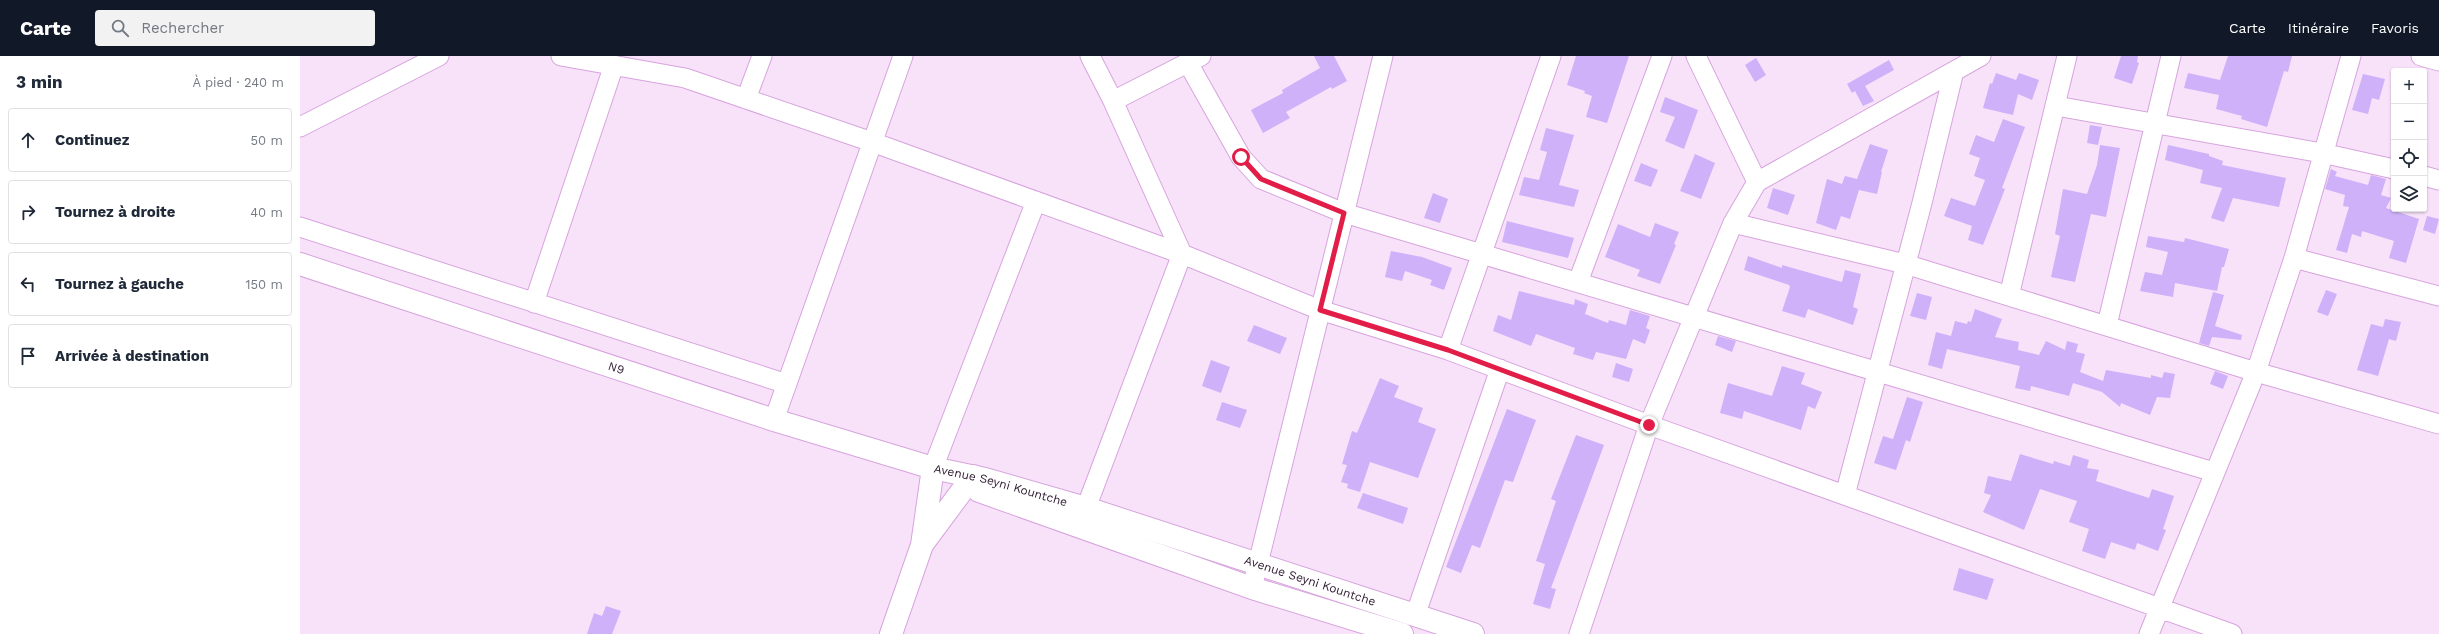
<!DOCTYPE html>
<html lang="fr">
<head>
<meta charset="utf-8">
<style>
	:root { --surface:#fff; --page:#f2f2f3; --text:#1f2937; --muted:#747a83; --line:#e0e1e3; --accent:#111827 }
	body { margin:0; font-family:"Work Sans",sans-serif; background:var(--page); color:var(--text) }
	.controls { position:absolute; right:12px; top:12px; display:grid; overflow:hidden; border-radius:4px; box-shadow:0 1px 3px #0004 }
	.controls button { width:36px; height:36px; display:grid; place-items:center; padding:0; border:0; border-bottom:1px solid var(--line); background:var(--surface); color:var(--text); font:20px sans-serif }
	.stop { position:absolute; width:12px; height:12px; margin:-9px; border:3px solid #e11d48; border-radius:50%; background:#fff }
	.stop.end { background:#e11d48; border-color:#fff; box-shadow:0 1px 4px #0008 }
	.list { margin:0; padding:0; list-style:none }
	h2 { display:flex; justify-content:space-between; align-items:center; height:52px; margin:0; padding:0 16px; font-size:17px }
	h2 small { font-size:13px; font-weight:400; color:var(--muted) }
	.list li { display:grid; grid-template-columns:26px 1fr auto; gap:12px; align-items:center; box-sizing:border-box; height:64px; margin:0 8px 8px; padding:0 8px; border:1px solid var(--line); border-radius:4px }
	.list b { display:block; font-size:15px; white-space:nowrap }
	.list em { font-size:13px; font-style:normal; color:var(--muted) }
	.icon { flex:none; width:22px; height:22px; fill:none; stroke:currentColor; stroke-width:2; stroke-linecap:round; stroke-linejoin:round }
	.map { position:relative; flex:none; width:2139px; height:578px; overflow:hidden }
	header { display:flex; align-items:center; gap:24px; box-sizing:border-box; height:56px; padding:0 20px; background:var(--accent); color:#fff }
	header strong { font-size:19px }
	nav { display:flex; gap:22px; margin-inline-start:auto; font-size:14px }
	.search { width:280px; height:36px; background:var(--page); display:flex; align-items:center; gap:10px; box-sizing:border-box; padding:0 14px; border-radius:4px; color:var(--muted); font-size:15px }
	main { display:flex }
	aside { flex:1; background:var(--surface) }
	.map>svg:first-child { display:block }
</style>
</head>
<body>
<header>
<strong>Carte</strong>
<div class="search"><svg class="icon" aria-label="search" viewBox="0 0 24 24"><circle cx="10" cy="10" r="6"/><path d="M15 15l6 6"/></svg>Rechercher</div>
<nav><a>Carte</a><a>Itinéraire</a><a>Favoris</a></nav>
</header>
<main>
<aside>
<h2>3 min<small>À pied · 240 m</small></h2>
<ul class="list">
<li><svg class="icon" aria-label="ahead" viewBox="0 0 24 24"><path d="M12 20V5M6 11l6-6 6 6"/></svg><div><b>Continuez</b></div><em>50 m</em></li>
<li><svg class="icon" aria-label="right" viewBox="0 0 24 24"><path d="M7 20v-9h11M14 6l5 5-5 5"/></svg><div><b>Tournez à droite</b></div><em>40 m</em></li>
<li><svg class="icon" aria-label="left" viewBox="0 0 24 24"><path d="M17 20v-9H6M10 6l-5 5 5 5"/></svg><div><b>Tournez à gauche</b></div><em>150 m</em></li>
<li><svg class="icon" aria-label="arrive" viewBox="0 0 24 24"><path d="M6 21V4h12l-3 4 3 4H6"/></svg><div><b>Arrivée à destination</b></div></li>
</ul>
</aside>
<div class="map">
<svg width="2139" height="578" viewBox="0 0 2139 578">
	<rect width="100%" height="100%" fill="#f8e2fa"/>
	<path fill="#ceb1f9" d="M1014,0H1034L1047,25L1032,33L1031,31L986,56L990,62L963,77L951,54L983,37L982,34L1020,12Z
		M1276,0H1329L1307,67L1286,61L1292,40L1284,37L1285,35L1267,29Z
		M1821,0H1838L1837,6L1839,7L1832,28L1814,22Z
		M1928,0H1992L1988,16L1984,15L1967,71L1941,63L1942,60L1916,53L1919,39L1884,32L1888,17L1920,24Z
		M1456,2L1466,19L1455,26L1445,9Z
		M1589,4L1594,14L1565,30L1574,45L1563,50L1555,35L1552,37L1547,28Z
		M1696,17L1716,24L1719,17L1739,24L1732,44L1718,38L1713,59L1683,52L1690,27L1692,28Z
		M2063,18L2085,23L2079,44L2072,42L2068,58L2052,54Z
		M1365,41L1398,54L1384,93L1365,85L1375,61L1360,56Z
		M1703,63L1725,71L1702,132L1705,133L1683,189L1668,184L1672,170L1644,160L1651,142L1675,150L1685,124L1674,120L1680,102L1669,98L1676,79L1694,86Z
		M1790,69L1802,71L1798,89L1787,87Z
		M1246,72L1274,79L1259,129L1279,134L1274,151L1219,139L1224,121L1239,124L1247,96L1240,94Z
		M1570,88L1588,94L1581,116H1582L1577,138L1559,134L1550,163L1541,160L1536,174L1516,167L1527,123L1542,128L1545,120L1557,123Z
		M1800,89L1820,92L1806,161L1791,158L1775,226L1751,221L1760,180L1755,178L1763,133L1787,138L1797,109Z
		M1868,89L1909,98V100L1923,105L1922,109L1986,122L1979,151L1933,142L1924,166L1911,162L1922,132L1900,127L1903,114L1865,104Z
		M1395,98L1415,107L1401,143L1380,135Z
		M1341,107L1358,114L1351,131L1334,125Z
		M2031,113L2037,116L2035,120L2068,129L2071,119L2086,123L2081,139L2091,142L2086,152L2119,163L2106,207L2089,202L2094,185L2062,175L2061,181L2052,178L2047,197L2036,194L2049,151L2043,150L2045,139L2025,133Z
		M1473,132L1495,139L1488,159L1467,152Z
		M1133,137L1148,143L1140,167L1124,162Z
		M2127,160L2139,163L2135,178L2123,174Z
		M1207,165L1274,182L1268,202L1202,186Z
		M1355,167L1379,176L1374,188L1376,189L1360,228L1337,220L1340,214L1305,201L1318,168L1350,181Z
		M1848,180L1884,186L1885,182L1929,193L1924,211H1922L1917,235L1875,227L1873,241L1840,235L1845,216L1862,219L1868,196L1846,191Z
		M1091,195L1122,201L1152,212L1144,234L1130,229L1132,224L1105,215L1102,225L1085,221Z
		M1448,200L1482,212V209L1542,226L1545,214L1561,218L1553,251L1558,253L1553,269L1508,253L1505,262L1482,255L1490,231L1489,229L1444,214Z
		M2026,234L2037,238L2028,260L2017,256Z
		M1219,235L1274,249L1275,243L1288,248L1285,258L1308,267L1309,264L1326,269L1330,254L1350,260L1346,272L1350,274L1345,288L1333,283L1326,303L1296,296L1293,304L1273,298L1275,292L1236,278L1231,290L1193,275L1198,259L1211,264Z
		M1913,236L1924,239L1915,270L1942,279L1941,284L1912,281L1909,290L1899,287Z
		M1617,237L1632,241L1626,264L1610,260Z
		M1675,253L1702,263L1695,281L1719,286L1718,294L1739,299L1746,285L1765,294L1767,285L1778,288L1776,296L1785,298L1780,316L1803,325L1806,314L1851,322V319L1862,322L1864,316L1875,318L1870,342L1857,341L1850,359L1821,347L1820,351L1802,336L1773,327L1769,340L1731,330L1730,335L1715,332L1720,310L1647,293L1642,313L1628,309L1636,276L1651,280L1655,265L1667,268L1668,265L1671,266Z
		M2085,263L2101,266L2096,285L2089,283L2078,320L2057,314L2071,268L2083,271Z
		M954,269L987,282L980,298L947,285Z
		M1418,280L1436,285L1432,296L1415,289Z
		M911,304L930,311L921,337L902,330Z
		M1316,307L1333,313L1329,326L1312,321Z
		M1482,310L1505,317L1501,328L1522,336L1515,353L1508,350L1501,374L1444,355L1442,363L1420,357L1428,327L1472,340Z
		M1915,315L1928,320L1923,333L1910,328Z
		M1080,322L1099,330L1094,341L1123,352L1118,366L1136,373L1118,422L1070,406L1060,436L1047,432L1048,428L1041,426L1047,409L1042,408L1052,375L1057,377Z
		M1607,341L1623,346L1610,386L1606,384L1596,414L1574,407L1583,380L1593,383Z
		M922,346L947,354L940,372L916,364Z
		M1207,353L1236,364L1213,426L1205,424L1180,492L1172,489L1161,517L1146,511Z
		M1276,379L1304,389L1251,532L1256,533L1250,553L1233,548L1245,508L1236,505L1256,445L1251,443Z
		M1720,398L1753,408L1754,405L1770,410L1773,399L1789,404L1787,412L1799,414L1796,425L1849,442L1852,433L1874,440L1863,473L1866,474L1858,495L1837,487L1835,494L1811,486L1805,503L1782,495L1789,473L1769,466L1777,445L1740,433L1724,474L1683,456L1691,439L1684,437L1688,420L1711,425Z
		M1063,437L1108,452L1103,468L1057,452Z
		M1659,512L1694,523L1687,544L1653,534Z
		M306,550L321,555L312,578H287L294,557L302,560Z"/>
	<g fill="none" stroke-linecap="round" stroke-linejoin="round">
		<defs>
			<path id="minor" d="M261,0L385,22L572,86L882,198L1020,254L1148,294L1349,369L1932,578
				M1396,0L1457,126
				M2121,0L2139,5
				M888,7L941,101L961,123L1044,157L1914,416
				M446,43L462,0
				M813,45L901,0
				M1756,50L2022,97L2094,113
				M0,71L139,0
				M2124,120L2139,124
				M1433,167L1605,208L1956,316L2139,368
				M0,171L487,328
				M1994,202L2139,240
				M1278,226L1362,0
				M1709,240L1767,0
				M234,247L314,9
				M1807,269L1871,0
				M1148,294L1251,0
				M474,364L603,0
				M633,412L736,145
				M1545,439L1622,147L1654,15
				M786,452L882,198L813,45L790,0
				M952,532L1083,0
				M1115,560L1200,313
				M1279,578L1349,369L1433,167L1457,126L1681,0
				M1849,578L1956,316L1994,202L2051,0"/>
			<path id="major" d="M624,486L673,420
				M591,578L622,489L633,412"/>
			<g id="highway">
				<path id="s1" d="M0,208L474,364L633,412L685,423L786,452L1173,578"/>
				<path d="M679,435L952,532L1102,578"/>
			</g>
		</defs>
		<use href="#minor" stroke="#d7a4dd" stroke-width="21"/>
		<use href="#major" stroke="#d7a4dd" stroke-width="24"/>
		<use href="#highway" stroke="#d7a4dd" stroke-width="24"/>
		<use href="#minor" stroke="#fff" stroke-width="19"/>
		<use href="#major" stroke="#fff" stroke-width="22"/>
		<use href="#highway" stroke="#fff" stroke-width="22"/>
	</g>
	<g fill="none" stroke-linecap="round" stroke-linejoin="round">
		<path stroke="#e11d48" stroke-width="5" d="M941,101L961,123L1044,157L1020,254L1148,294L1349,369"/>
	</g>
	<g text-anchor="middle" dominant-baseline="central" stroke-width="3.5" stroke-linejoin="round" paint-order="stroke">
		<g font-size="12" fill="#2c182e" stroke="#f8e2fa">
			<text stroke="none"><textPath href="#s1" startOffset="333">N9</textPath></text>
			<text stroke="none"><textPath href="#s1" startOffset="735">Avenue Seyni Kountche</textPath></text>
			<text stroke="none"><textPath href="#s1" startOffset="1059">Avenue Seyni Kountche</textPath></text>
		</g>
	</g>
</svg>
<div class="controls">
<button>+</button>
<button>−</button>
<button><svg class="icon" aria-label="locate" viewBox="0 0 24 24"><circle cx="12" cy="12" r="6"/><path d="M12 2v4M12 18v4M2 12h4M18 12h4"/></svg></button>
<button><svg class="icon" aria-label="layers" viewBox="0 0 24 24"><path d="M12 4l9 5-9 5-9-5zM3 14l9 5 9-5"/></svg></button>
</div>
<div class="stop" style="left:941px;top:101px"></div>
<div class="stop end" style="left:1349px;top:369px"></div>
</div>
</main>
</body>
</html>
